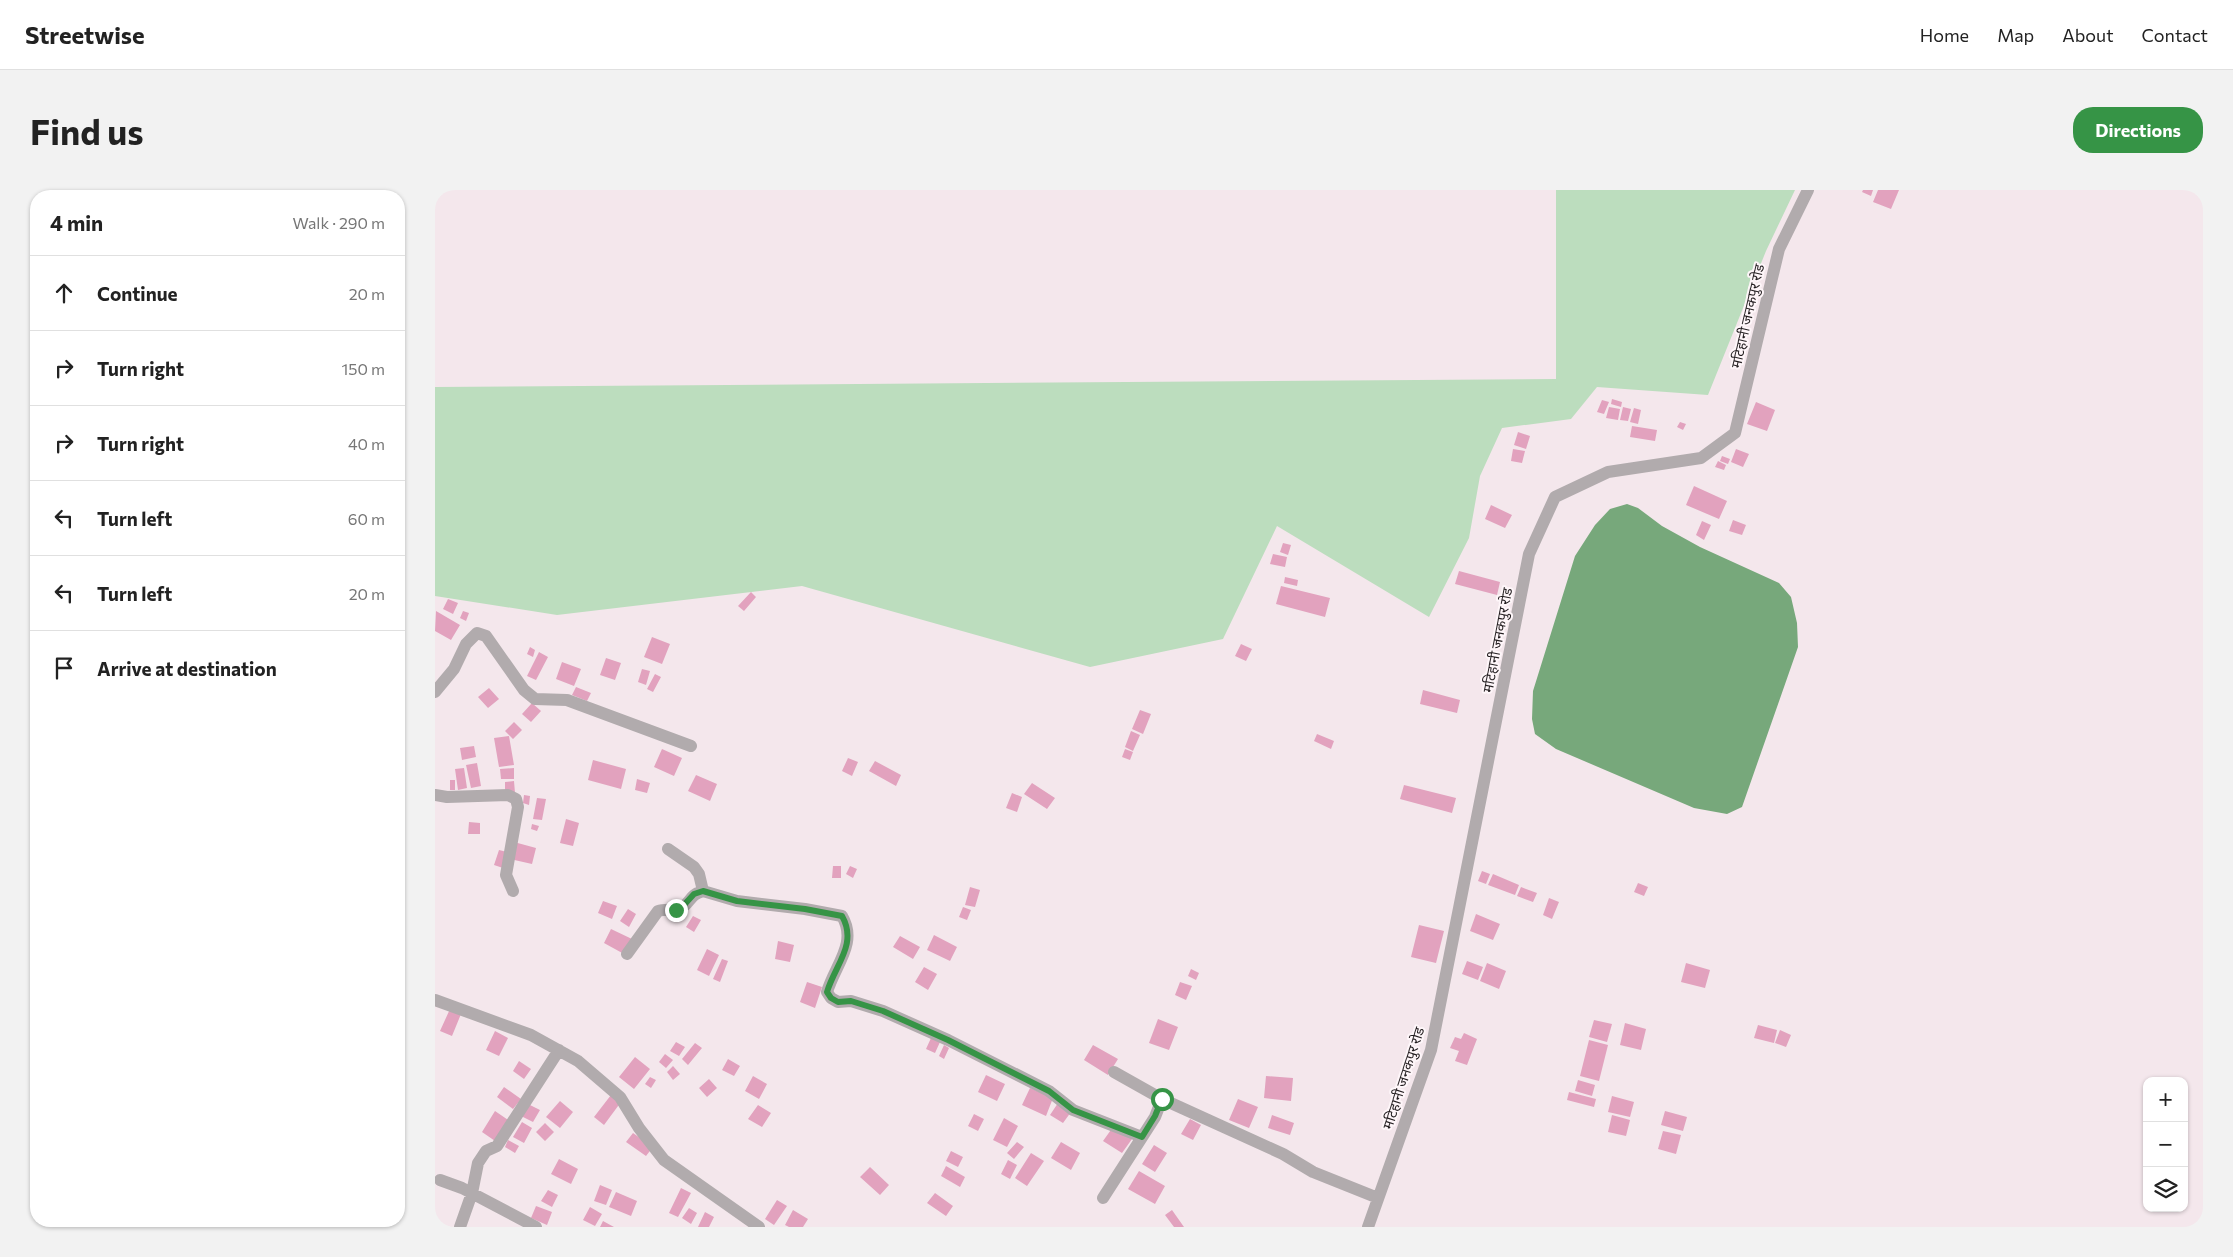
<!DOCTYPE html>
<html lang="en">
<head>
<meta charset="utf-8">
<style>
	:root { --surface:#fff; --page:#f2f2f2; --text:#222; --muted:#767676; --line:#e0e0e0; --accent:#369446 }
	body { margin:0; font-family:Commissioner,"Noto Sans Devanagari",sans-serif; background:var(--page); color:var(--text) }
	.controls { position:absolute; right:15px; bottom:15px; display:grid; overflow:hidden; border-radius:10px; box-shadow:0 1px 4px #0004 }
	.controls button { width:45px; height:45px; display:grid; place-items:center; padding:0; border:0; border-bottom:1px solid var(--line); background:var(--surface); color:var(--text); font:25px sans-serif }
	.stop { position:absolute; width:15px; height:15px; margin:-11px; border:4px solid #369446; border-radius:50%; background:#fff }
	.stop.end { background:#369446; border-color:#fff; box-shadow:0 1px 5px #0008 }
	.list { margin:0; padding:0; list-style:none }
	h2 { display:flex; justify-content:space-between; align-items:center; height:65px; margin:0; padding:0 20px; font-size:21px }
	h2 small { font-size:16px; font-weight:400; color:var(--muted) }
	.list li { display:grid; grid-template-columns:32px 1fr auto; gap:15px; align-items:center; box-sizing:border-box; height:75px; padding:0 20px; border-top:1px solid var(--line) }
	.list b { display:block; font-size:19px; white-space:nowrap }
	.list em { font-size:16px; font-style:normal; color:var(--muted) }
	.icon { flex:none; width:28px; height:28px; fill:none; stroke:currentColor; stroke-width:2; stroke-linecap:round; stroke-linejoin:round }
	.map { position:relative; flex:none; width:1768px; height:1037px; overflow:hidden; border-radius:20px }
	header { display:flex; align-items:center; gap:30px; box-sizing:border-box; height:70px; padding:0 25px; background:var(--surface); border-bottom:1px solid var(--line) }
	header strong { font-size:24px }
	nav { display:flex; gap:28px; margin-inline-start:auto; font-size:18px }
	.intro { display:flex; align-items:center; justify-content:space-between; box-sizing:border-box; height:120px; padding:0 30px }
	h1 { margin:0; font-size:35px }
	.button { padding:12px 22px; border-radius:20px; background:var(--accent); color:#fff; font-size:18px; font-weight:700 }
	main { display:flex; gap:30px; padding:0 30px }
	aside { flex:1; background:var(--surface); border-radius:20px; box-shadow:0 1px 4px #0004 }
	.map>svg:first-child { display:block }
</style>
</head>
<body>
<header>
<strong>Streetwise</strong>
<nav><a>Home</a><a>Map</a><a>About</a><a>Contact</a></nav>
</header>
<div class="intro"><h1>Find us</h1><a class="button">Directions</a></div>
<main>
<aside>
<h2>4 min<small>Walk · 290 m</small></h2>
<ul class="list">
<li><svg class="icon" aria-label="ahead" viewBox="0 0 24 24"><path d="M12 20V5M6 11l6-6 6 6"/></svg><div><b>Continue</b></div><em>20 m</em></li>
<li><svg class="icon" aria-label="right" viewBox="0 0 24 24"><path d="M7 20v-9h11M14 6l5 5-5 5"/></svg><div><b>Turn right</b></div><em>150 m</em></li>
<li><svg class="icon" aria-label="right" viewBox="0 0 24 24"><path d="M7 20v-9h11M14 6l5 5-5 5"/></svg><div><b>Turn right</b></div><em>40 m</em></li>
<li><svg class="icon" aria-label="left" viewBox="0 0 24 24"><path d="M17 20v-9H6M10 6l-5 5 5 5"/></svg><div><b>Turn left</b></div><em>60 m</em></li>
<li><svg class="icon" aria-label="left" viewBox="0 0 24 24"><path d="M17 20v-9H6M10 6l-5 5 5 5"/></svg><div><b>Turn left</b></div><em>20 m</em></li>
<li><svg class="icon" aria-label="arrive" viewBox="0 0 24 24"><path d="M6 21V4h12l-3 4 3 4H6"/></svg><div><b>Arrive at destination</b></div></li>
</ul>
</aside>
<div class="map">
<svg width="1768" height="1037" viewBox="0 0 1768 1037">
	<rect width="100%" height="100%" fill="#f4e7ec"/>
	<path fill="#bcddbe" d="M1121,0H1360L1331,61L1273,205L1162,197L1136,229L1067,238L1045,286L1034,348L994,427L842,336L788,449L655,477L367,396L122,425L0,406V197L1121,189Z"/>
	<path fill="#77a87b" d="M1192,314L1203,318L1227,336L1265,357L1344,393L1356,407L1362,433L1363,457L1307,617L1292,624L1259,618L1121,559L1100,544L1097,529L1098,501L1140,366L1160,335L1175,319Z"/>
	<path fill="#e2a2be" d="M1428,0H1438L1436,6L1427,2Z
		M1443,0H1464L1456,19L1438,12Z
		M1177,209L1187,212L1186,217L1176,214Z
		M1167,210L1174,212L1169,224L1162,222Z
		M1321,212L1340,220L1332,241L1312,234Z
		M1174,217L1185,219L1183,230L1171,228Z
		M1188,217L1196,219L1193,231L1185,230Z
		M1199,218L1206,220L1203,234L1195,232Z
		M1245,232L1251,234L1248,240L1242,237Z
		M1197,236L1222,240L1220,251L1195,247Z
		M1083,242L1095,246L1091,259L1079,255Z
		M1078,259L1090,261L1087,273L1076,271Z
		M1301,259L1314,264L1308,277L1296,272Z
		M1287,266L1295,269L1293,274L1285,271Z
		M1283,271L1291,275L1289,280L1280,277Z
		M1259,296L1292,311L1284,329L1251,315Z
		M1056,315L1077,325L1070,338L1050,329Z
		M1298,330L1311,335L1307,345L1294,341Z
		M1267,331L1276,335L1269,350L1261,345Z
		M848,353L856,355L853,365L845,362Z
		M838,364L852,367L850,377L835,374Z
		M1024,381L1065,392L1062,405L1020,394Z
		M850,387L863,390L862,396L849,393Z
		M846,396L895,408L890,427L841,414Z
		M316,402L321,407L309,421L303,416Z
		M13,409L23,413L18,424L8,419Z
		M1,421L25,435L16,450L0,441Z
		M28,421L34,423L31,431L25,428Z
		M217,447L235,454L227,474L209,467Z
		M806,454L817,459L811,471L800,466Z
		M95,457L100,460L98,467L92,464Z
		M104,462L113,467L101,490L92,486Z
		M171,468L186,473L180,490L165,485Z
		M127,472L146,479L139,496L121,489Z
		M207,479L215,481L211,495L203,492Z
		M220,484L226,487L218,502L212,499Z
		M141,497L156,503L152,511L137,505Z
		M54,498L64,509L53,518L43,507Z
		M988,500L1025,510L1022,523L985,514Z
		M97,513L106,521L96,532L87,524Z
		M705,520L716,524L708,544L697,539Z
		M79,532L87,540L78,549L70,541Z
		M696,541L705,545L698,561L690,557Z
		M882,544L899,551L896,559L879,551Z
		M74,546L79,575L64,577L59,548Z
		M39,556L41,567L27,570L25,558Z
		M227,559L247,568L239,586L219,577Z
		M690,559L698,562L695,570L687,567Z
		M413,568L423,572L417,586L407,581Z
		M158,570L191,579L186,599L153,590Z
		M440,571L466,585L461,596L434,581Z
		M42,573L46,596L36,598L31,575Z
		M29,578L32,598L23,600L20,579Z
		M79,578V589H66L65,579Z
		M261,585L282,594L275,611L253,601Z
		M202,589L215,593L212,603L200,600Z
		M15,590H20V600H15Z
		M79,591L80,603L70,604V592Z
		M597,593L620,608L612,619L589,604Z
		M969,595L1021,608L1017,623L965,609Z
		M577,603L587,607L582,622L571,618Z
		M89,605L95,606L94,615L88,613Z
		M102,608L111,609L107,630L98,629Z
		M131,629L144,633L138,656L125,653Z
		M34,632L45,633V644H33Z
		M97,634L104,636L102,641L96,639Z
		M79,652L101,658L97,674L75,669Z
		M64,660L72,662L68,678L59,675Z
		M398,676H406V688H397Z
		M415,676L422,679L418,688L411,684Z
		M1047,681L1055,684L1051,694L1043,691Z
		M1058,684L1084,695L1080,705L1053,695Z
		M1203,693L1213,697L1209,706L1199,702Z
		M535,697L545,700L540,717L530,715Z
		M1086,697L1102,703L1098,712L1082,706Z
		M1114,708L1124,712L1117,729L1108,725Z
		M168,711L182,716L177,729L163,723Z
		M528,717L536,720L532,730L524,727Z
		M193,719L201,724L194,737L185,731Z
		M1041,724L1065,734L1058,750L1035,741Z
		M258,726L266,730L259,742L251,737Z
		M984,735L1009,741L1001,773L976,767Z
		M176,739L197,749L189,764L169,753Z
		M499,745L522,757L515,771L492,760Z
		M465,746L485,757L478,769L458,757Z
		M343,751L359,755L355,772L340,769Z
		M272,759L284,765L274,786L262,780Z
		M287,769L293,771L285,792L278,789Z
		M1032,771L1048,777L1043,790L1027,784Z
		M1052,773L1071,781L1064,799L1045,791Z
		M1251,773L1275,780L1270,798L1246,792Z
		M489,777L502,784L493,800L480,792Z
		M756,779L764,783L761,790L753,786Z
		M372,792L387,797L380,818L365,812Z
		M745,792L757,796L751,810L740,805Z
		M15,819L26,824L17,846L5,841Z
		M723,829L743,837L734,860L714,853Z
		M1159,830L1177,834L1172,852L1154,847Z
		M1190,833L1211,839L1206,860L1185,855Z
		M1323,835L1342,840L1339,853L1319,848Z
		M1345,840L1356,845L1351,857L1340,853Z
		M60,841L73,848L64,866L51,860Z
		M1029,843L1042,849L1032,875L1020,871L1024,861L1015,858L1020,847L1026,849Z
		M496,848L505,852L500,863L491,859Z
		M1154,850L1173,855L1164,891L1145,886Z
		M241,852L250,857L244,866L235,861Z
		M260,853L267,858L253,875L247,869Z
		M509,855L514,858L509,869L504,866Z
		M658,855L683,869L673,885L649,870Z
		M230,864L238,870L231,878L224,872Z
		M200,867L215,879L199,899L184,887Z
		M293,869L305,876L299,886L287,880Z
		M84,871L96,879L89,889L78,881Z
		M238,876L245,884L238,890L232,882Z
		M551,885L570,894L562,911L543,902Z
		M318,886L332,894L324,909L310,901Z
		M831,886L858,888L856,911L829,908Z
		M215,887L221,890L216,898L210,894Z
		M274,889L282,898L272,907L264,898Z
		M1143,890L1160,895L1157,906L1140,901Z
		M69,897L86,909L78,919L62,907Z
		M595,898L618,908L611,926L587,915Z
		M1134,902L1161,909L1159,917L1132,910Z
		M176,905L186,912L169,935L159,927Z
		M1177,906L1199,912L1195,927L1173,922Z
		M803,909L823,917L814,938L794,930Z
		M125,911L138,922L125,938L111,927Z
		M91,913L105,920L98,932L84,925Z
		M623,913L636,922L628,933L615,925Z
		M323,915L336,923L327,937L313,929Z
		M60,921L76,932L63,953L47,942Z
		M1230,921L1252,927L1248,941L1226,935Z
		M539,924L549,929L543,941L533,936Z
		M837,925L859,933L855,945L833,938Z
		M1177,925L1195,930L1191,946L1173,942Z
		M569,928L583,936L572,957L558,950Z
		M755,929L766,935L758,950L746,944Z
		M87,932L97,938L89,953L78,947Z
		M110,933L119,942L110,951L101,942Z
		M678,937L697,949L687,963L668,951Z
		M1228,941L1246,945L1241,964L1223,959Z
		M198,943L218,957L211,966L191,952Z
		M73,950L84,956L80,963L70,957Z
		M582,952L589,957L579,969L572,963Z
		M626,952L645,963L636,980L616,968Z
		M719,955L732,963L720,982L707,974Z
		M516,961L528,967L523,977L511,971Z
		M596,963L609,971L592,996L580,988Z
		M124,969L143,979L136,994L116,984Z
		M573,970L582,975L575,989L566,984Z
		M511,976L530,987L525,997L506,986Z
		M435,977L454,995L445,1005L425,987Z
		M704,981L730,996L720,1014L693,999Z
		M165,995L177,1000L171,1015L159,1011Z
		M246,998L256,1003L243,1027L234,1023Z
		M113,1000L123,1005L117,1017L106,1011Z
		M181,1002L202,1011L196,1026L174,1017Z
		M500,1003L518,1016L511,1026L492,1013Z
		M342,1010L352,1016L339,1035L330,1029Z
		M101,1016L117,1022L112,1035L96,1028Z
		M155,1017L167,1024L160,1036L148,1030Z
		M254,1018L262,1023L256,1034L247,1028Z
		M358,1020L373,1029L368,1037H354L350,1035Z
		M737,1020L749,1037H739L730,1025Z
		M270,1022L279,1027L274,1037H263Z
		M168,1031L179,1037H165Z"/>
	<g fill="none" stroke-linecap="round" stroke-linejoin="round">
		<path stroke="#b1abad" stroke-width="12" d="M0,502L19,479L31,454L42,443L51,446L89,500L100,509L132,510L256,556
			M0,605L12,607L73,605L81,609L83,617L71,685L78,701
			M233,659L259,677L264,684L268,701L302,711L370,719L407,726C423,753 400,775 392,802L396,808L403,812L416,811L448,821L513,850L614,901L638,920L707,947
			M192,764L223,721C231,718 240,722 248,717C257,710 255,705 268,701
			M0,810L96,845L143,871L185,907L204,938L229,970L324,1037
			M679,882L727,909L848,964L878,982L943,1008
			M5,990L27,998L101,1037
			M668,1008L720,927L727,909
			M25,1037L37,1003L43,973L51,961L62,956L124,860
			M933,1037L996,860L1094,364L1120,307L1173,282L1266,268L1300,243L1344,59L1373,0"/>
	</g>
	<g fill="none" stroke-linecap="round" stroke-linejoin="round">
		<path stroke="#369446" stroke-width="6" d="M241,720L248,716L259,704L268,701L302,711L370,719L407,726C423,754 400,775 392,802L396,808L403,812L416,811L448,821L513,850L614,901L638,920L707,947L720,926L727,909"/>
	</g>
	<g text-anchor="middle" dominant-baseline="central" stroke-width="4" stroke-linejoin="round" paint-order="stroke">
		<g font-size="14" fill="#221d1f" stroke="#fef6f9">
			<text transform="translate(1312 126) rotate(-77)">मटिहानी जनकपुर रोड</text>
			<text transform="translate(1062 450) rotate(-79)">मटिहानी जनकपुर रोड</text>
			<text transform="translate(968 888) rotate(-72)">मटिहानी जनकपुर रोड</text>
		</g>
	</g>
</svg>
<div class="controls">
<button>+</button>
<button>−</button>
<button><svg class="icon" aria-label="layers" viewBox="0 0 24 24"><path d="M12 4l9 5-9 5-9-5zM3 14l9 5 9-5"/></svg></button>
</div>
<div class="stop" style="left:727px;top:909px"></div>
<div class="stop end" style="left:241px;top:720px"></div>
</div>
</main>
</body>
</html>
